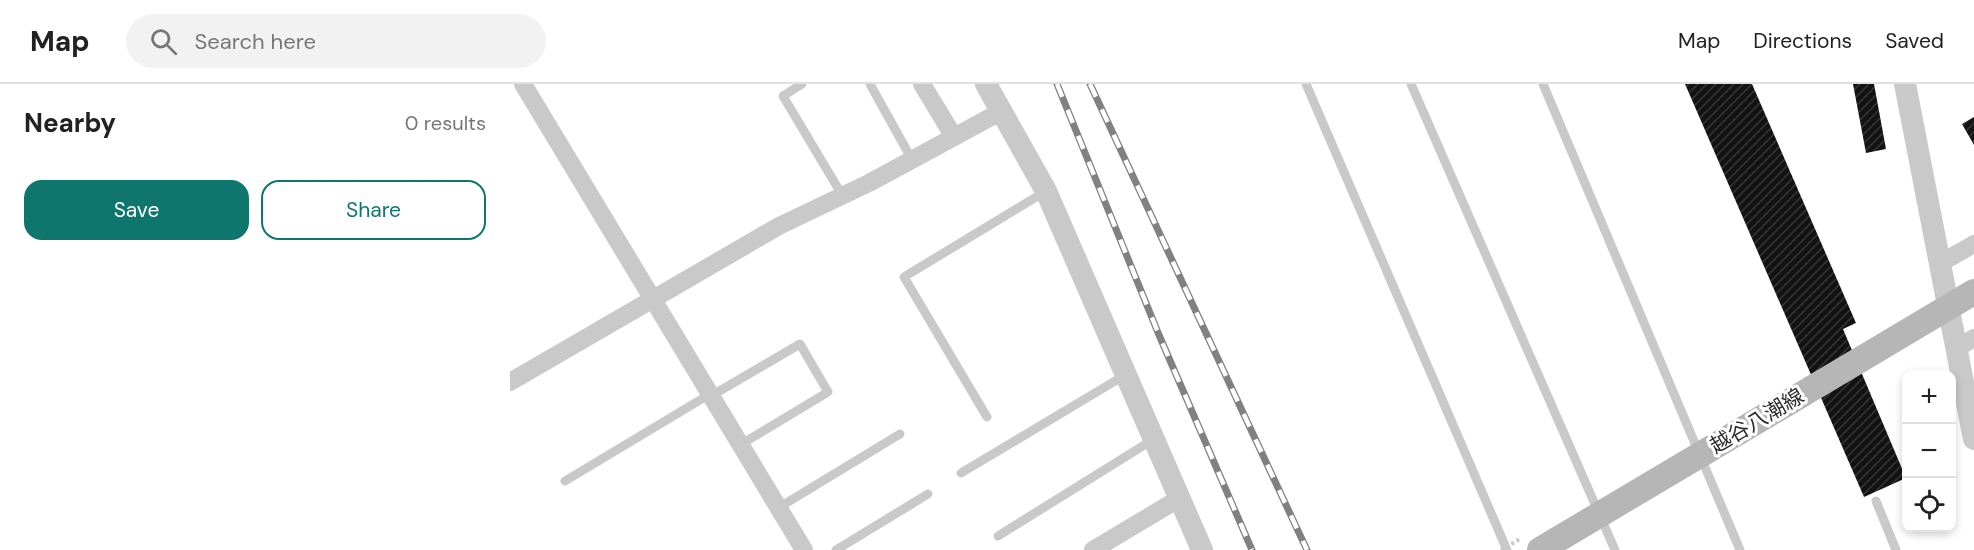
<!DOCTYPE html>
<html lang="en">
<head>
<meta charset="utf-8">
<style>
	:root { --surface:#fff; --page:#f2f2f2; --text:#222; --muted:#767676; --line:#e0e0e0; --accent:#0f766e }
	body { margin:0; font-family:"DM Sans","Noto Sans JP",sans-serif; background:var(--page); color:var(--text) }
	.controls { position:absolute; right:18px; bottom:18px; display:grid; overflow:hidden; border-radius:12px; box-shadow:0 3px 9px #0003 }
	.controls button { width:54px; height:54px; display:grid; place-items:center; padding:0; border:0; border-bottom:2px solid var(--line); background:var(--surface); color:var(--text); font:30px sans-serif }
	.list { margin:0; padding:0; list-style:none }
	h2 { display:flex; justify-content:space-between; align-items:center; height:78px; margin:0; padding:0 24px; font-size:26px }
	h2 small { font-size:20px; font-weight:400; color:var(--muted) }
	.actions { display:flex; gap:12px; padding:18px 24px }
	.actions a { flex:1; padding:14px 0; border:2px solid var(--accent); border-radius:18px; text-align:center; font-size:21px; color:var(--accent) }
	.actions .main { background:var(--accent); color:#fff }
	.icon { flex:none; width:33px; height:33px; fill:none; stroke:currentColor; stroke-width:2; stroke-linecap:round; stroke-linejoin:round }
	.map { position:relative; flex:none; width:1464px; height:466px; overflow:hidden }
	header { display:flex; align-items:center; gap:36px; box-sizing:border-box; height:84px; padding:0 30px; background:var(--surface); border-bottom:2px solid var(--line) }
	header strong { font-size:28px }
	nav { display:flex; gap:33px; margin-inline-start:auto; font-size:21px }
	.search { width:420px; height:54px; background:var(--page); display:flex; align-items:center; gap:15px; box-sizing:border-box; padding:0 21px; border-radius:33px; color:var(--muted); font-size:22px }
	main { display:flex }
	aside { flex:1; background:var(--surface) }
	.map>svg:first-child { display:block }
</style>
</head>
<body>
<header>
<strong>Map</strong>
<div class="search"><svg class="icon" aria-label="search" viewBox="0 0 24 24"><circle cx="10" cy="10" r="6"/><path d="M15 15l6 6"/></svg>Search here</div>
<nav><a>Map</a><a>Directions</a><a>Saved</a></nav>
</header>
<main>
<aside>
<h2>Nearby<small>0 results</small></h2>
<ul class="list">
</ul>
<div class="actions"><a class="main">Save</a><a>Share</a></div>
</aside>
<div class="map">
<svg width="1464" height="466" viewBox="0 0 1464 466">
	<defs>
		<pattern id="building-hatch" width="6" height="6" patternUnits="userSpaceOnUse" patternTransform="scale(1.5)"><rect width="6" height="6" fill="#131313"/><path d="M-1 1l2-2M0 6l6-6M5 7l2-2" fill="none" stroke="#363636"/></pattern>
	</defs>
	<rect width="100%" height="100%" fill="#fff"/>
	<path fill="url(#building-hatch)" d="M1175,0H1242L1346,239L1333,245L1396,394L1354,413Z
		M1343,0H1364L1376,65L1356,69Z
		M1464,33V61L1452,40Z"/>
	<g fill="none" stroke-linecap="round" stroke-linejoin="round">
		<path stroke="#c9c9c9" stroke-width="9" d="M292,0L273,12L332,111
			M360,0L401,74
			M796,0L997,466
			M901,0L1105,466
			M1033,0L1230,466
			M201,312L290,260L318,308L230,361
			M477,333L394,193L536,107
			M451,389L615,291
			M55,397L200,310
			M1366,417L1386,466
			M268,424L390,350
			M488,452L644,355
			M326,466L418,410"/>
		<path stroke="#c9c9c9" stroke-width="18" d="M13,0L294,466
			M412,0L444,53
			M1429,180L1464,160
			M1447,264L1464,254
			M0,298L269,142L359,99L492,27
			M583,466L670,414"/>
		<path stroke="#c9c9c9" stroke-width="22" d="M476,0L536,107L692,466
			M1395,0L1464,355"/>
		<defs>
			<path id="rail" d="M547,0L649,251L742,466
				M580,0L797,466"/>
		</defs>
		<use href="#rail" stroke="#818181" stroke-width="7"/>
		<use href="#rail" stroke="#fff" stroke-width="4.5" stroke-dasharray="14" stroke-linecap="butt"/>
		<path stroke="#c9c9c9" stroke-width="4" stroke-dasharray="3 3" stroke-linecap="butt" d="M991,466L1010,455"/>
		<path stroke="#b6b6b6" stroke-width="26" d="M1030,466L1464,208"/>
	</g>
	<g text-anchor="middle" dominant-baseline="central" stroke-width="6" stroke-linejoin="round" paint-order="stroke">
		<g font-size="21" fill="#2c2c2c" stroke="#fff">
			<text transform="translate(1247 337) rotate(-31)">越谷八潮線</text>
		</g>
	</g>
</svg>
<div class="controls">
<button>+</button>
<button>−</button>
<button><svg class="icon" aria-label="locate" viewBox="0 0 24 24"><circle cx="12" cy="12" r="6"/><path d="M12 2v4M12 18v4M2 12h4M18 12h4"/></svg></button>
</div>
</div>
</main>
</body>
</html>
